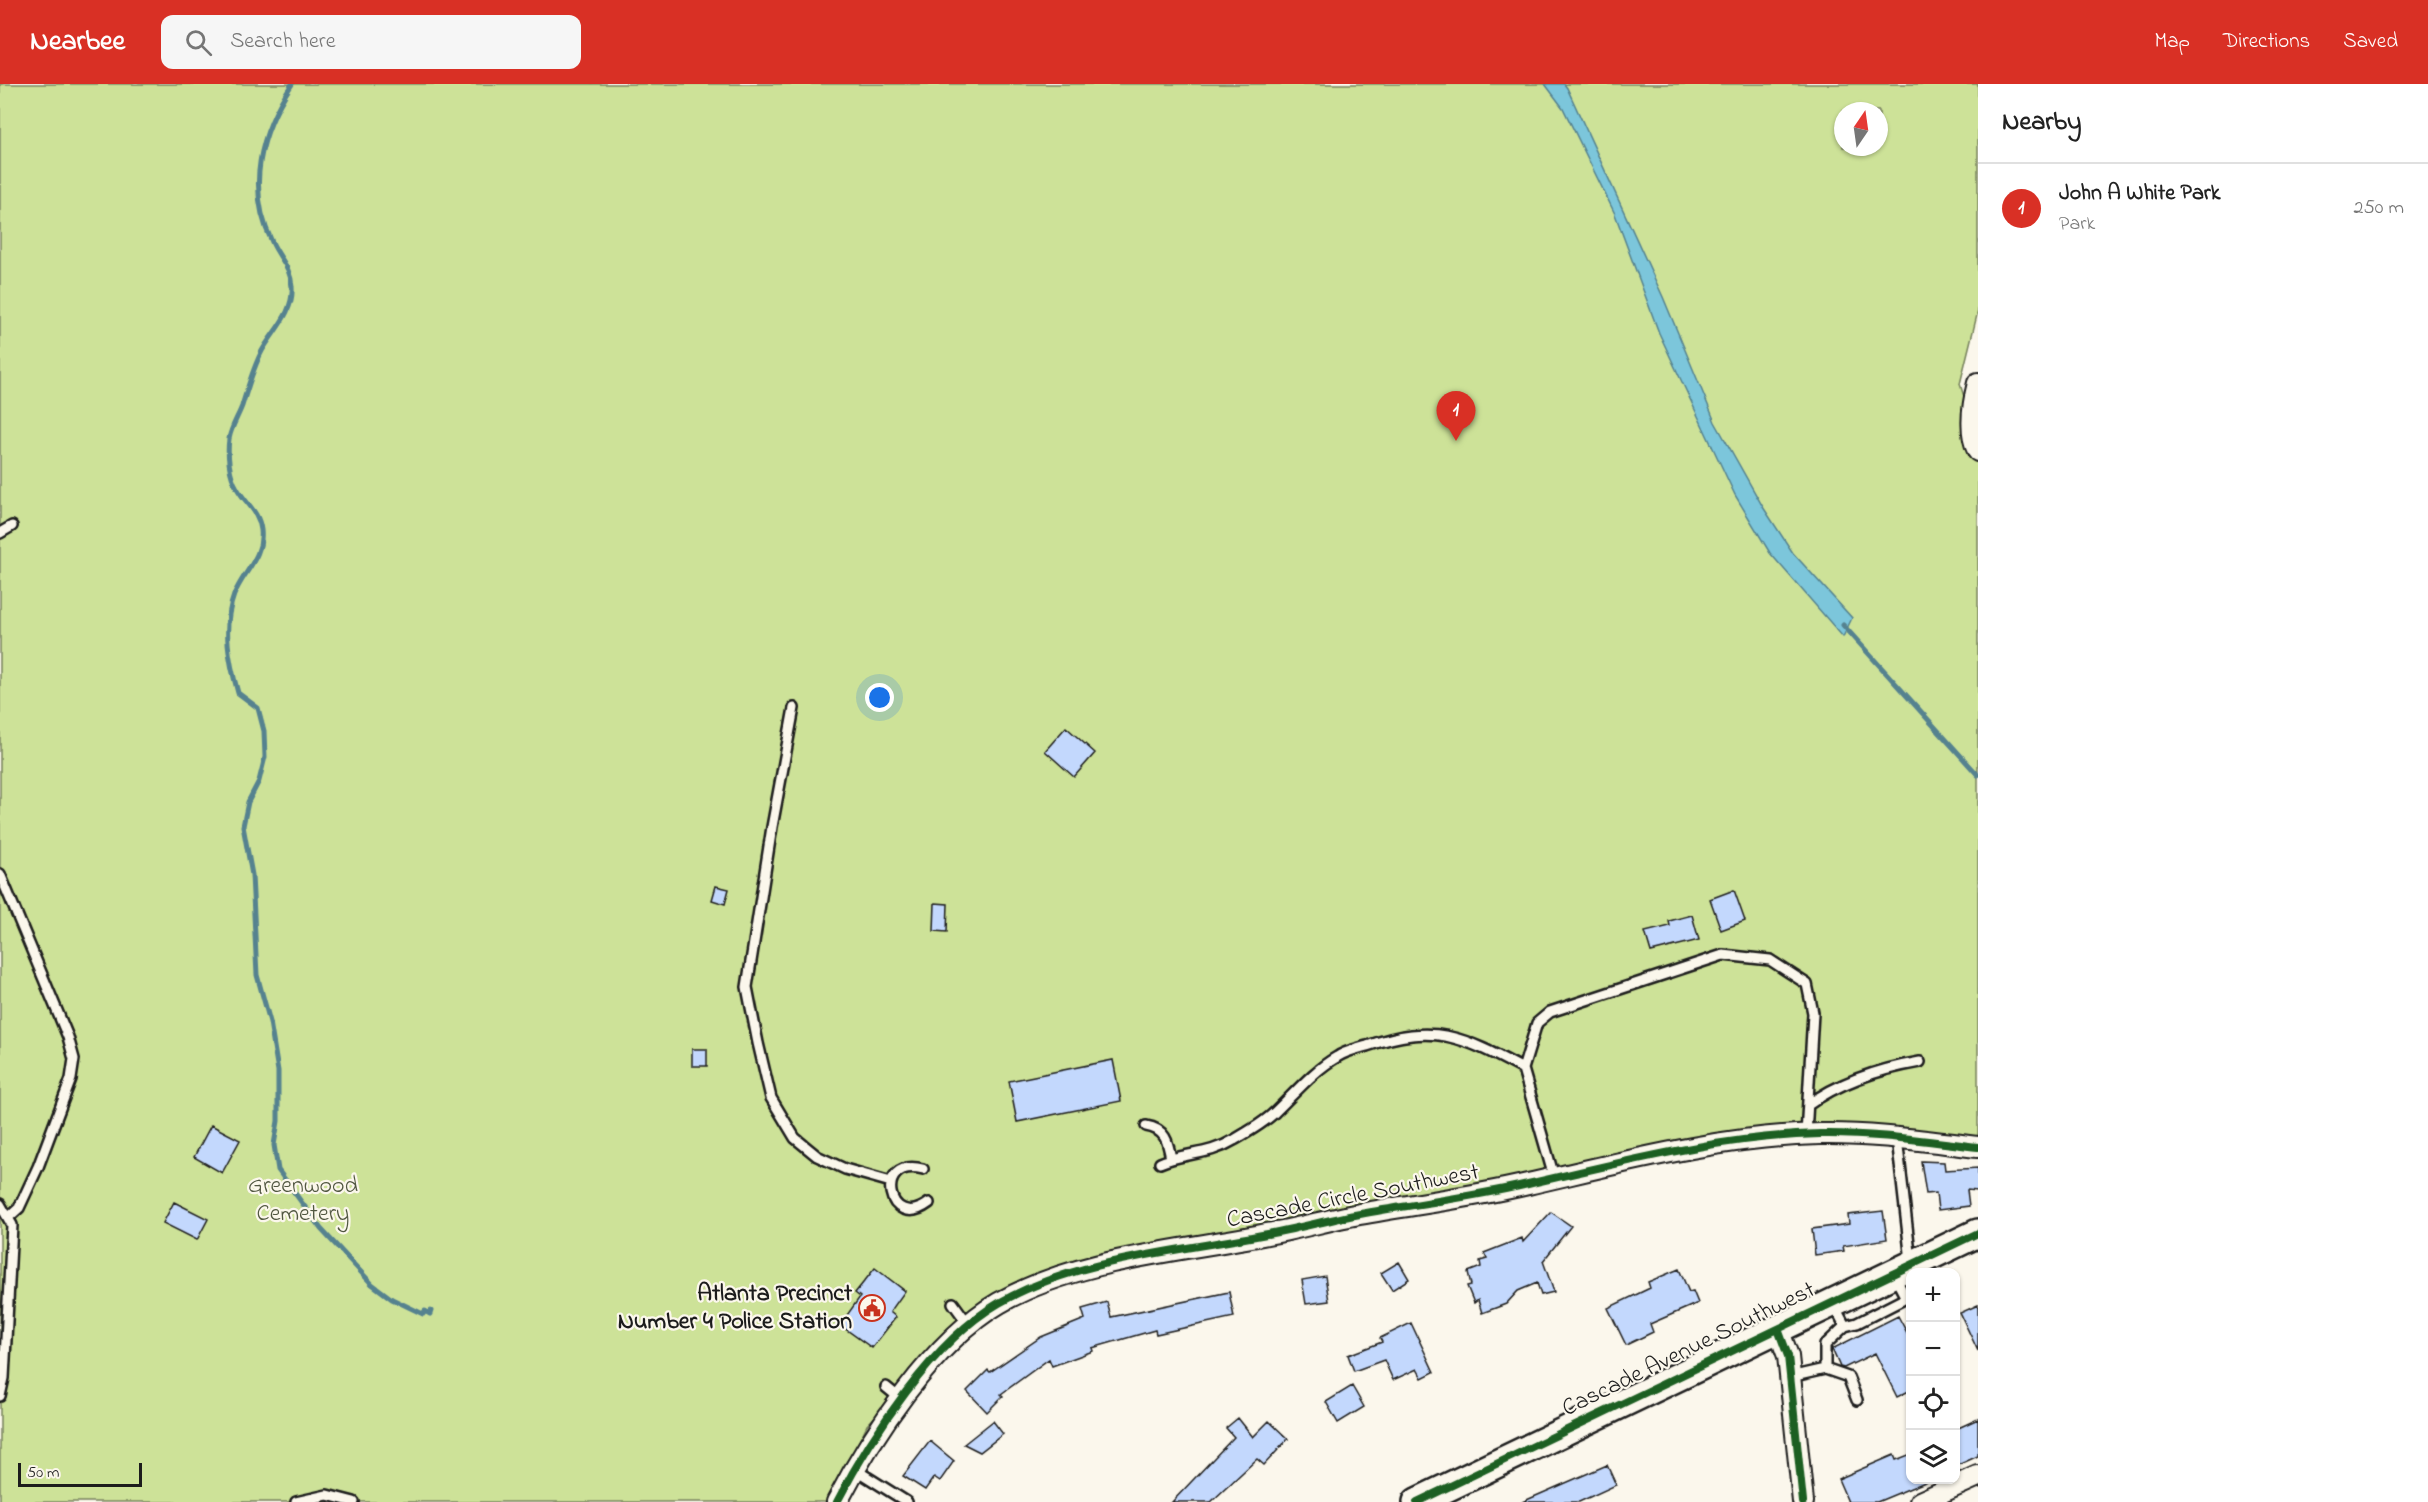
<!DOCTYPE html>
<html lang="en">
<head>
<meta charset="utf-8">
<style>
	:root { --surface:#fff; --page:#f6f6f6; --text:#222; --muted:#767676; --line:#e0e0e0; --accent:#d93025 }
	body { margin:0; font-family:"Indie Flower",sans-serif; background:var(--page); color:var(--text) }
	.controls { position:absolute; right:18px; bottom:18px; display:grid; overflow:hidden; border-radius:12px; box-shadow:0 2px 4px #0004 }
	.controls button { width:54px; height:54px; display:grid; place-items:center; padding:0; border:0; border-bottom:2px solid var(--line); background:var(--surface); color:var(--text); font:30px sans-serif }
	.compass { position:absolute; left:1834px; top:18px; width:54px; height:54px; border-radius:50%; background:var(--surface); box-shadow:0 2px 4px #0004; rotate:13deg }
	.scale { position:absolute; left:18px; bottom:15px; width:124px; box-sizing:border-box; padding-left:6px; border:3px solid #1c1c1c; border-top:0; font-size:16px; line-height:21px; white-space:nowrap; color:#1c1c1c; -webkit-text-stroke:4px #fbf7ec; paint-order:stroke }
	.you { position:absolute; left:880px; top:614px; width:21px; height:21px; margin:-15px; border:4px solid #fff; border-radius:50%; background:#1a73e8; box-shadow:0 0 0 9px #1a73e833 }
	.badge { display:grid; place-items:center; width:39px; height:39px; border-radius:50%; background:var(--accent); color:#fff; font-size:20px; font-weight:700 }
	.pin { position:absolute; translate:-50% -50px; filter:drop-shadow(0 2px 3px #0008) }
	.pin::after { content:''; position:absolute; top:32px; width:21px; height:18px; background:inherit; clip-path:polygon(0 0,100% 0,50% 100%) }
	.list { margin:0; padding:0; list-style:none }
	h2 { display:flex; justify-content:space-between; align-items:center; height:78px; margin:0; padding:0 24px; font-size:26px }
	h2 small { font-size:20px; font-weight:400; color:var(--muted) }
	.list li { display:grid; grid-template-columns:39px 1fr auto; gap:18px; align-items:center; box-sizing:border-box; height:90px; padding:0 24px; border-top:2px solid var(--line) }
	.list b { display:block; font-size:22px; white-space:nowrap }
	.list p { margin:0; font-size:20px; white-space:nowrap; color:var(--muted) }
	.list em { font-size:20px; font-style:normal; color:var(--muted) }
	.icon { flex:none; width:33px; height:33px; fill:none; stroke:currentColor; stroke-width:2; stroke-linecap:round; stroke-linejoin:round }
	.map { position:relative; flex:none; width:1978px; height:1418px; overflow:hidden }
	header { display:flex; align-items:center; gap:36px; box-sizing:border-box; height:84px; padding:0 30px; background:var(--accent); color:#fff }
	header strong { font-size:28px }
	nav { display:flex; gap:33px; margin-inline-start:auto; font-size:21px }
	.search { width:420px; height:54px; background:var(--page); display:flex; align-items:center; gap:15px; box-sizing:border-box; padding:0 21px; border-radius:12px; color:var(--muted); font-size:22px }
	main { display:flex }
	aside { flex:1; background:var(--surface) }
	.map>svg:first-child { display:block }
</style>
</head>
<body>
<header>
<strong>Nearbee</strong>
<div class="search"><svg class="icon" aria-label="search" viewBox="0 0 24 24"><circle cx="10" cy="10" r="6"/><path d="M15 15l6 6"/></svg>Search here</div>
<nav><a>Map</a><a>Directions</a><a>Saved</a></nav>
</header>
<main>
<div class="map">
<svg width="1978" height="1418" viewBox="0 0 1978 1418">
	<rect width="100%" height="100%" fill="#fbf7ec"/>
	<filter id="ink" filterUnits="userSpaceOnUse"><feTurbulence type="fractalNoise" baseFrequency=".0167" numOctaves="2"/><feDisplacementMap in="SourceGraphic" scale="12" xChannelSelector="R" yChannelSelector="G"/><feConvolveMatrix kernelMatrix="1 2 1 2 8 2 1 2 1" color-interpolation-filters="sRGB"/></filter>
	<g filter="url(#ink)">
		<path fill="#cde298" stroke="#747f5a" stroke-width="1.5" fill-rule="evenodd" d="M0,0H1978V227L1960,300L1978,356V1064L1826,1048L1063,1194L954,1251L867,1341L830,1418H0ZM1843,27H1879V63H1843Z"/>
		<path fill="#7bc6db" stroke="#55828f" stroke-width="1.5" d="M1545,0H1564L1567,4L1663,213L1715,338L1763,423L1793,469L1852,534L1843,553L1770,469L1735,411L1659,249L1615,130L1563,24Z"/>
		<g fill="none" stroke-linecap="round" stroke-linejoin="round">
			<path stroke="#55828f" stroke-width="5" d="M292,0C260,48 246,104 272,158C279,174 291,183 292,203C294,228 274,246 262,267C253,284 248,303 242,322C238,333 231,343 229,355C227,370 229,391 237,404C245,419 259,427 261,446C264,473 243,488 234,511C222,544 229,577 238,609L258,624L264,647L265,673L259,697L248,718L243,742L252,791L257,891L270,938L278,987V1037L274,1061L278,1086L321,1145L372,1200L392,1215L423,1230L425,1227L430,1230L431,1227
				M1843,541L1978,691"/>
		</g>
		<path fill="#c3d8fd" stroke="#1c1c1c" stroke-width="1.5" d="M1066,643L1095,669L1074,693L1045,667Z
			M716,802L729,805L725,820L712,816Z
			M1734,806L1745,837L1721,846L1710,815Z
			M935,819L948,820L947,848L934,847Z
			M1692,831L1699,856L1651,868L1645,848L1670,842L1669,837Z
			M692,965H707V982H692Z
			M1113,976L1121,1017L1017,1038L1009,997Z
			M211,1041L240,1056L222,1089L194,1073Z
			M1921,1077L1944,1078L1945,1086L1978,1084V1107L1967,1106L1969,1122L1938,1126L1936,1109L1926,1110Z
			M174,1118L208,1135L197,1156L163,1139Z
			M1883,1127L1887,1155L1843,1162L1844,1167L1815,1171L1812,1145L1849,1140L1848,1131Z
			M1551,1128L1571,1142L1543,1177L1554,1208L1541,1211L1537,1199L1518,1207L1506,1220L1482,1229L1478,1216L1474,1219L1467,1202L1471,1201L1468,1188L1481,1183L1480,1177L1487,1175L1484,1169L1522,1154L1523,1158Z
			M1399,1178L1409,1195L1392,1206L1381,1189Z
			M875,1184L905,1207L890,1228L896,1233L872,1264L840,1241L860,1213L855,1209Z
			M1679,1185L1689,1208L1693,1207L1698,1219L1650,1240L1653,1248L1626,1261L1608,1224L1650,1204L1648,1198Z
			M1325,1192L1329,1217L1306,1220L1302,1196Z
			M1229,1208L1234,1233L1156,1250L1155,1246L1092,1264L1093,1267L1052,1282L1049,1275L1001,1310L1003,1312L987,1328L967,1307L988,1286L990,1288L1041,1253L1085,1235L1082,1225L1107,1218L1111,1233Z
			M1978,1221V1267L1960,1229Z
			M1898,1232L1911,1256V1306L1897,1313L1875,1269L1844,1284L1840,1283L1832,1265Z
			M1411,1239L1434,1288L1422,1294L1417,1285L1393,1296L1384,1276L1354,1287L1348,1271L1382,1258L1380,1254Z
			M1352,1302L1364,1323L1338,1339L1326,1318Z
			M1238,1334L1253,1353L1269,1337L1288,1355L1264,1381L1257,1375L1211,1418H1172L1234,1353L1226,1344Z
			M1978,1335V1372L1956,1382V1345Z
			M993,1337L1003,1350L980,1368L964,1360Z
			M930,1357L954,1377L940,1397L934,1393L925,1406L903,1392Z
			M1911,1370V1395L1930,1396L1877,1418H1848L1838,1395L1894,1371L1896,1376Z
			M1607,1381L1616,1401L1579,1418H1522Z"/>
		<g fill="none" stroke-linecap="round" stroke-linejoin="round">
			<defs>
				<path id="service" d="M0,449L12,442
					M794,624L772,743L747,903L758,959L771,1014L795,1054L817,1072L845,1085L891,1098
					M0,790L68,953L74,975L71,995L38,1083L19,1124L8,1134
					M1523,985L1537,939L1550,928L1723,871L1770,876L1807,900L1813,929L1806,1051
					M1808,1021C1841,997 1880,985 1920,978
					M1146,1042C1165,1045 1168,1057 1171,1075
					M1897,1054L1911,1177
					M1160,1079C1185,1068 1208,1072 1234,1056C1248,1048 1264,1039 1275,1028C1294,1010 1314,986 1337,973C1345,967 1357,965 1367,962C1435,938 1463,953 1523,985L1554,1093
					M923,1085C872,1072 887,1150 929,1119
					M0,1120L12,1141L4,1294L0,1312
					M953,1219L969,1241
					M1845,1242L1857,1239L1906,1214L1894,1191
					M1825,1285L1848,1293L1857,1316
					M1790,1293L1825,1285V1261L1845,1242L1834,1221
					M886,1303L902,1316
					M856,1386L907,1418
					M296,1418L327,1411L354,1418"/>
				<path id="minor" d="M1978,299C1973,319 1968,347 1978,367
					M1778,1245L1788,1272L1803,1418
					M837,1418C871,1352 933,1257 999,1219C1082,1171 1198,1166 1292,1145C1315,1140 1337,1134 1360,1130C1416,1120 1473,1113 1528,1100C1624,1078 1722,1052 1820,1050C1873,1049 1926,1057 1978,1063
					M1920,1418L1978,1392"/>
				<path id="secondary" d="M1417,1418L1978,1149"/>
			</defs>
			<use href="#service" stroke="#1c1c1c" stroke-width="14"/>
			<use href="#minor" stroke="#1c1c1c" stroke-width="24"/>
			<use href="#secondary" stroke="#1c1c1c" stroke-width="32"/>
			<use href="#service" stroke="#fbf7ec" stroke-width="9"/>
			<use href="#minor" stroke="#fbf7ec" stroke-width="20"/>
			<use href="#secondary" stroke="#fbf7ec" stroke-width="27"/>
			<defs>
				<path id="cycleway" d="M1778,1245L1788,1272L1803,1418
					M837,1418C871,1352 933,1257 999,1219C1082,1171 1198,1166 1292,1145C1315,1140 1337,1134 1360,1130C1416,1120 1473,1113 1528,1100C1624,1078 1722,1052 1820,1050C1873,1049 1926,1057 1978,1063
					M1417,1418L1978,1149"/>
			</defs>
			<use href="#cycleway" stroke="#fbf7ec" stroke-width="11"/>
			<use href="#cycleway" stroke="#1b5e20" stroke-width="8"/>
		</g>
	</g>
	<defs>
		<symbol id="civic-ring" viewBox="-11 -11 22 22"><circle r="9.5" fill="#fbf7ec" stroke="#c8321e" stroke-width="1.5"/><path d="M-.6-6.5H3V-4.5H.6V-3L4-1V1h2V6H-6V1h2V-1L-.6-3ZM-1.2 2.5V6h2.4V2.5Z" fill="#c8321e"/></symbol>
	</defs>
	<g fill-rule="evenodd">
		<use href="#civic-ring" x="857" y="1209" width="30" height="30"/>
	</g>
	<g text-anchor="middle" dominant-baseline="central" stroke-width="4.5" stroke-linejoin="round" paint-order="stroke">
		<g font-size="24" fill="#515741" stroke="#fbf7ec">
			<text x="303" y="1102">Greenwood<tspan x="303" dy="28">Cemetery</tspan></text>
		</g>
		<g font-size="24" fill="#1c1c1c" stroke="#fbf7ec">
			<text transform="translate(1353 1113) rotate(-11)">Cascade Circle Southwest</text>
			<text transform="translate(1689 1266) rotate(-26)">Cascade Avenue Southwest</text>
		</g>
		<g font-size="24" font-weight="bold" fill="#1c1c1c" stroke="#fbf7ec" text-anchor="end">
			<text x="852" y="1210">Atlanta Precinct<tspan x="852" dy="28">Number 4 Police Station</tspan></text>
		</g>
	</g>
</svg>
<div class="controls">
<button>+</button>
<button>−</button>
<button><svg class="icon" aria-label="locate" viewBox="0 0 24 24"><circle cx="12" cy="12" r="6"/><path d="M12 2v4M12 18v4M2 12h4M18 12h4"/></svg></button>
<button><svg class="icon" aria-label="layers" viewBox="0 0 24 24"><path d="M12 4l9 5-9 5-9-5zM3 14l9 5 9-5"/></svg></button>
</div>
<svg class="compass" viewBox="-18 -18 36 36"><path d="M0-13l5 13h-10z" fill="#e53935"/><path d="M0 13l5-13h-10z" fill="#767676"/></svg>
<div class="scale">50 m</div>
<div class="you"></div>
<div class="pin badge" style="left:1456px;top:357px">1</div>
</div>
<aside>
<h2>Nearby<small></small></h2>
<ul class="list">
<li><span class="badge">1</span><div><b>John A White Park</b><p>Park</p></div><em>250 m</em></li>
</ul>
</aside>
</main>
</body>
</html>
